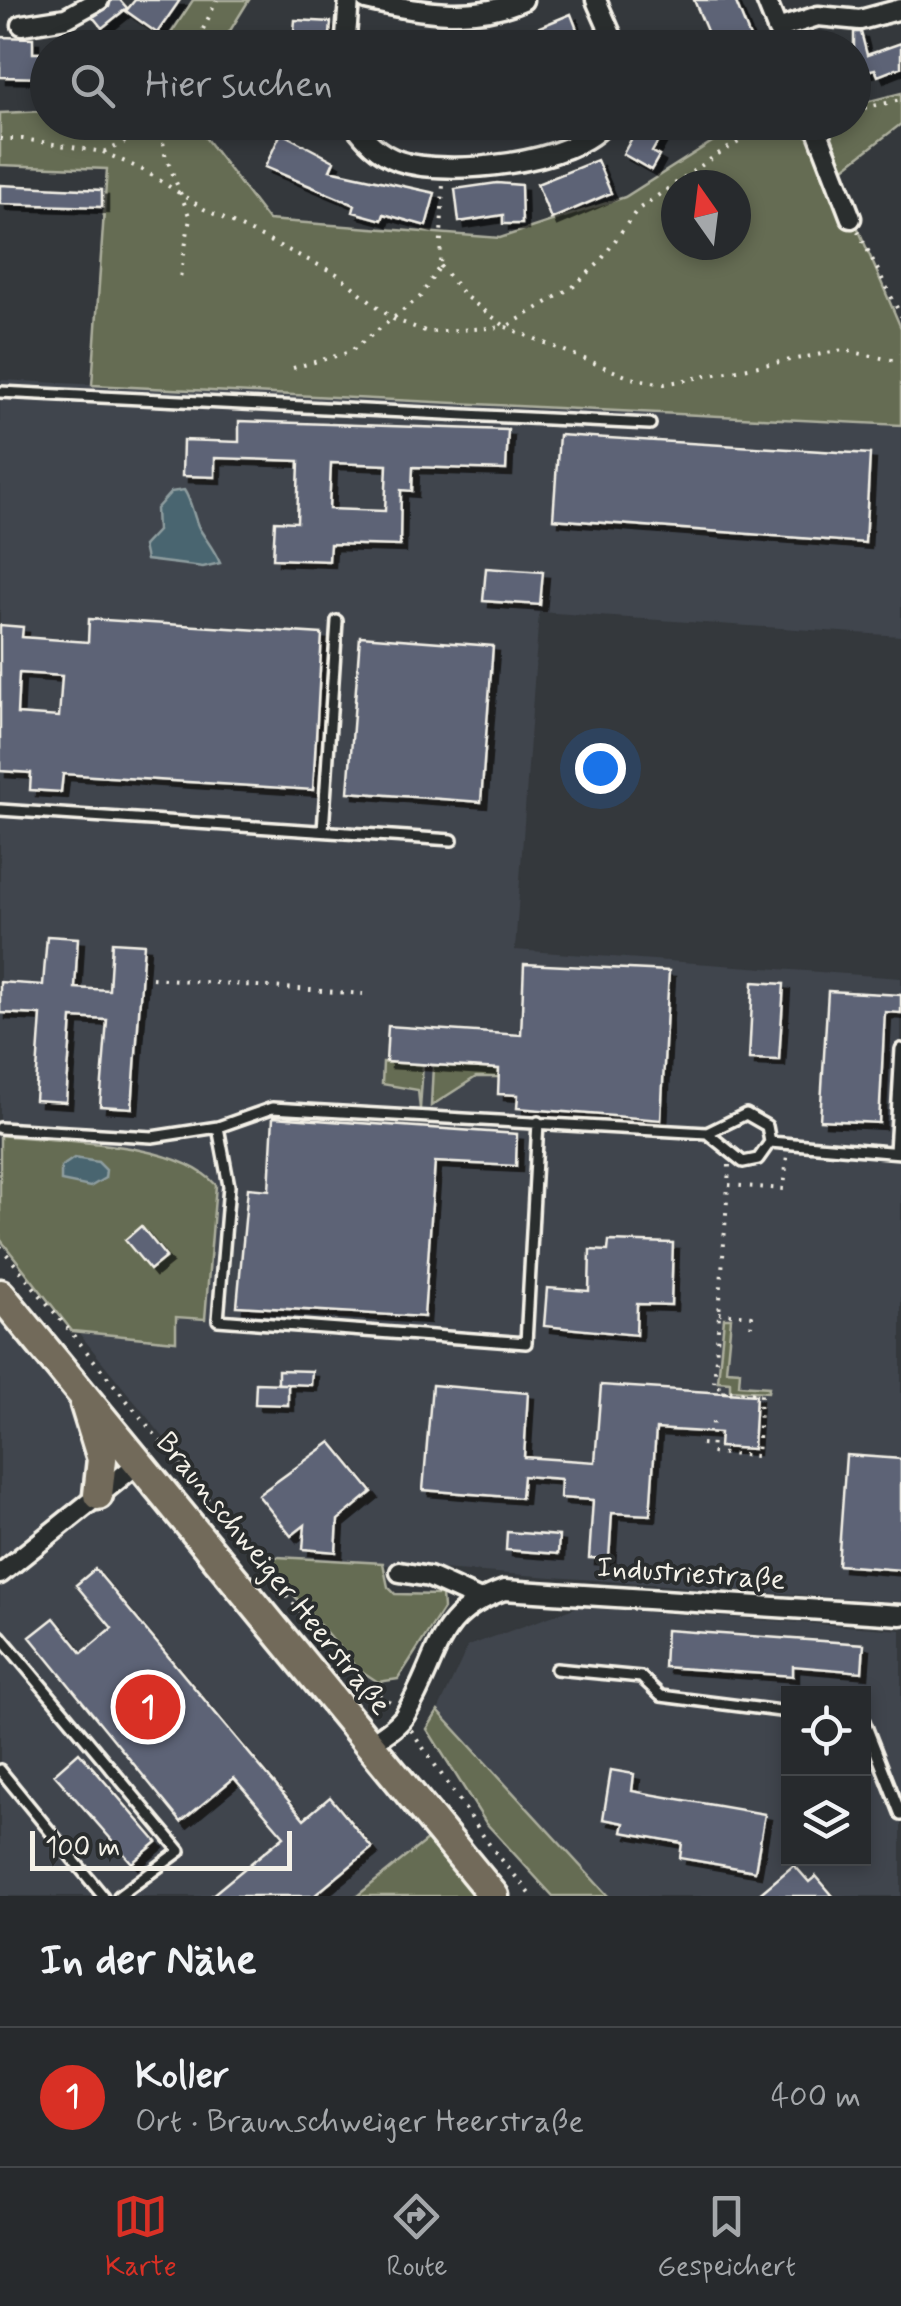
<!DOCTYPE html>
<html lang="de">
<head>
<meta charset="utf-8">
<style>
	:root { --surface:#272a2d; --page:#2f3235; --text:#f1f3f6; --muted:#a4a7aa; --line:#434649; --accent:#d93025 }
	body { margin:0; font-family:Mynerve,sans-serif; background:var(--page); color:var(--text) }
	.controls { position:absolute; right:30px; bottom:30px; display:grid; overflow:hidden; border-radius:0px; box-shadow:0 5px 15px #0003 }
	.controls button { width:90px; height:90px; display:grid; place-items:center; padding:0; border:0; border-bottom:2px solid var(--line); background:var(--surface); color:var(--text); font:50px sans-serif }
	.compass { position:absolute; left:661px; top:170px; width:90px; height:90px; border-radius:50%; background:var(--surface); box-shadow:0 5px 15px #0003; rotate:346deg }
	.scale { position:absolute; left:30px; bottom:25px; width:262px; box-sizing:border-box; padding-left:10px; border:5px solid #f4f1e8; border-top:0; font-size:28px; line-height:35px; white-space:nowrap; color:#f4f1e8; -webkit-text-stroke:8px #2a2d2e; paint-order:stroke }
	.you { position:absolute; left:600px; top:768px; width:35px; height:35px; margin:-25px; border:8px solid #fff; border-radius:50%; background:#1a73e8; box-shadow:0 0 0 15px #1a73e833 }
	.badge { display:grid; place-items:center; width:65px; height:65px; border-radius:50%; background:var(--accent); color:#fff; font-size:32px; font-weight:700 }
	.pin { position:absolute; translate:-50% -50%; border:5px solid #fff; box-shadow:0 2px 10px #0006 }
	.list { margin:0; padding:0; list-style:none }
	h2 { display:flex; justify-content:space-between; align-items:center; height:130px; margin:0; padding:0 40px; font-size:42px }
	h2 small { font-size:32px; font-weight:400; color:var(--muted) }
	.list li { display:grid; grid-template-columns:65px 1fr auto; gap:30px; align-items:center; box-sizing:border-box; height:140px; padding:0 40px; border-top:2px solid var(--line) }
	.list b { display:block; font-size:38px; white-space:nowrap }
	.list p { margin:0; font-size:32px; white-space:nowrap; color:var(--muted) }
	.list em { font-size:32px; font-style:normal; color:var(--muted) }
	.icon { flex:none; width:55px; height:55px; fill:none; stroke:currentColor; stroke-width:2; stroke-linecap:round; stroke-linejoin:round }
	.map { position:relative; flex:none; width:901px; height:1896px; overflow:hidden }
	.search { position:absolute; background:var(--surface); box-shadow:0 5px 15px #0003; left:30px; right:30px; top:30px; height:110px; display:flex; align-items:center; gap:25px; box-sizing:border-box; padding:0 35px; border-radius:55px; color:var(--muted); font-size:38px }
	.sheet { height:270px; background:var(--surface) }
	nav { display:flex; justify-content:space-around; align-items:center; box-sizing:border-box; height:140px; border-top:2px solid var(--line); background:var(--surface); font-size:28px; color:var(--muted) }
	nav a { display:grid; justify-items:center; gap:5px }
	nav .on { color:var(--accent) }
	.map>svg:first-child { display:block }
</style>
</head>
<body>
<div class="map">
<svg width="901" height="1896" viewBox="0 0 901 1896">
	<defs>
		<filter id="shadow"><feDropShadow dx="6" dy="6" stdDeviation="0" flood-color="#0009"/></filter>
	</defs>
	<rect width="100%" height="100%" fill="#34383c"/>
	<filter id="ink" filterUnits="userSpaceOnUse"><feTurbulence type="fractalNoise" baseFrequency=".01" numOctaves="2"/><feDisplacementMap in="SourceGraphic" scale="20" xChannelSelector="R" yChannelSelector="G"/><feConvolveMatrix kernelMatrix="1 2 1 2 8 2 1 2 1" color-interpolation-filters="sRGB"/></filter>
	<g filter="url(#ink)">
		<path fill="#40454d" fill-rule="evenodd" d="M0,380L901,425V636L539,612L515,950L901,978V1602L260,1556L0,1236Z
			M0,1318L428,1839L357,1896H0Z
			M577,1607L901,1630V1896H608L438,1711L468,1646ZM788,1694H864V1858H788Z"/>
		<path fill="#656c52" stroke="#acae9d" stroke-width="2.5" fill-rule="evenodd" d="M193,0H249L220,47H162Z
			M901,93V124L835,175L901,328V425L92,385L107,169L0,165V113L47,111L48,122L194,123L268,220L500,238L625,197L742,123L854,122V105ZM676,185H736V245H676Z
			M383,1062L423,1064L420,1109L418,1090L382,1084Z
			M433,1065L519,1070V1077H476L431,1106Z
			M0,1135C59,1142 176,1140 216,1185L205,1319L176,1317V1341L72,1331L0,1239Z
			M724,1318H731L726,1370L740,1371L739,1385L769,1387L768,1392L730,1390V1382L718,1381Z
			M260,1556L383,1563L388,1587L395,1594L442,1595L443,1609L398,1679L378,1682L357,1668Z
			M438,1711L608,1896H553L486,1823L427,1729Z
			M428,1839L475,1896H357Z"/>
		<path fill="#4a656f" stroke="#8e9d9f" stroke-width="2.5" d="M184,490C192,502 193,516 199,528C206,540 214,549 220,563L203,567L146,560L143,546L157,531L156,509L171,492Z
			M74,1158L98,1162L106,1170L105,1178L90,1187L61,1181V1167Z"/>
		<path fill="#5d6476" stroke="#f4f1e8" stroke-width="2.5" fill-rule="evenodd" filter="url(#shadow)" d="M111,0H120L127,8L102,28L93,17L109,7Z
			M135,0H180L157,33L126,11Z
			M694,0H735L751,40L743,48H714Z
			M571,14L578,32L542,48H470L515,28L518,36Z
			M295,20L331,22L329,48L293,42Z
			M854,32H861L867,55L901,43V67L878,76L875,69L854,74Z
			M0,37L33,38V53H48V78L0,77Z
			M641,122H669L652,152L659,156L651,170L623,154Z
			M281,133L334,161L330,170L435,193L426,226L384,214L382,220L353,212L355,205L265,167Z
			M597,160L611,193L551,219L537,184Z
			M497,183L521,185L522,224H503V215L459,222L455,189Z
			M0,185L102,190V207L0,204Z
			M239,421L508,430L506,470L413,467L412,491L401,490L400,546L330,544L329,561L273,559L275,521L297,522L299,461L215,458V477L182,476L183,440L239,442ZM331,463L387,465L385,511L329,509Z
			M559,435L870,454L865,543L553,519Z
			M486,568L543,572L540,605L483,601Z
			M89,619L322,634L313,790L63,774L61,792L30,790L31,773L0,771V625L23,627L22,637L88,642ZM19,673L62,676L59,717L17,714Z
			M360,636L493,646L481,802L348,792Z
			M47,936L78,938L75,988L109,990L112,942L144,944L132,1108L100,1106L107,1020L72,1018L66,1102L35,1100L41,1015L0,1013V982L43,985Z
			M524,964L669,971L661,1120L517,1108L518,1095L498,1094L499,1069L386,1062L388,1026L521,1035Z
			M753,982L784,984L779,1060L749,1059Z
			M828,991L901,995V1013L885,1012L879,1123L820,1120Z
			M273,1117L517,1134L516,1166L435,1162L424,1317L237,1306L248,1188L269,1190Z
			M141,1226L166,1257L150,1270L125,1240Z
			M609,1241L673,1243L671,1305L637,1304L636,1335L544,1326L547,1288L589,1291L590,1250L608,1251Z
			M278,1370L312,1371L311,1385L288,1384V1405L255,1404L256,1383L287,1384H278Z
			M432,1385L528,1393L524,1457L595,1462L601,1385L756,1395L753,1449L719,1447L720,1433L656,1429L650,1515L612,1513L609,1559L589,1558L593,1500L560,1498L561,1479L523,1476L521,1498L423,1490Z
			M331,1442L372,1492L338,1520L336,1552L303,1549L305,1525L291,1536L258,1495Z
			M846,1455L901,1459V1570L838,1565Z
			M507,1532L559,1536L558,1554L506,1550Z
			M95,1569L304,1819L330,1797L372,1848L314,1896H211L284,1836L234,1778L181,1822L30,1637L54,1618L82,1653L112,1628L76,1585Z
			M666,1630L864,1644L862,1672L793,1666V1676L664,1667Z
			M79,1752L157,1842L132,1863L54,1774Z
			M611,1770L634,1774L632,1791L765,1814L755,1871L680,1858L682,1843L622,1832L624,1823L603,1819Z
			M794,1865L809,1882L816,1876L833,1896H757Z"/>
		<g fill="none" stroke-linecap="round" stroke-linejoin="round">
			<defs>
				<path id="service" d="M0,392L650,424
					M0,810L452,840
					M323,831L337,621
					M746,1114L767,1126L770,1142L758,1159L743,1162L707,1133Z
					M218,1127L229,1186L218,1320L526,1343L538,1122
					M0,1128L152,1137L218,1127L272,1108L707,1133
					M770,1142L901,1153
					M895,1152L901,1049
					M0,1636L180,1851L119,1896
					M556,1669L641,1677L661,1696L788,1712
					M864,1721L901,1815
					M0,1770L103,1896"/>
				<path id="minor" d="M366,0C417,12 474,22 523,0
					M596,0L617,48
					M766,0L785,48
					M22,25L66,18L99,0
					M777,29L818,16L860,20L901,9
					M345,48L349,0
					M352,122C366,140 377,153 399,161C446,177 576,164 606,122
					M814,122L851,218
					M400,1572L429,1577L478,1599
					M0,1574L140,1462
					M369,1745C381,1736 398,1727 405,1715C441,1656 432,1616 504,1590L901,1615"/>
				<path id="primary" d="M0,1294L494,1896
					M85,1404L102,1459L98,1495"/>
			</defs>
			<use href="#service" stroke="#f4f1e8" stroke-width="16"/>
			<use href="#minor" stroke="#f4f1e8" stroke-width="25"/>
			<use href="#primary" stroke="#f4f1e8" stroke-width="35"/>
			<path stroke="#f4f1e8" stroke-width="4" stroke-dasharray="2.5 8" stroke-linecap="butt" d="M194,48L217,0
				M854,110L901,100
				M160,122L165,154L190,218L179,284
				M0,139H23L103,152L122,144L148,122
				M103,152L145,171L204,209L337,274L393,319L428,332L506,327L631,378L664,384L843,350L901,362
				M858,231L901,316
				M440,266L465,296L506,327L574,286L599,263L637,210L718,154L773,122
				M293,368L350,352L420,297L440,266L443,182
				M152,978L363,994
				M729,1165L728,1185L784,1189L787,1154
				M0,1246L353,1676L391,1703
				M719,1313L752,1316L751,1326
				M724,1393L725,1387L714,1386L728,1185
				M713,1422L711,1453L757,1456L761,1394L724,1391
				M701,1444L711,1445
				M411,1730L491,1847L532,1896"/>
			<use href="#service" stroke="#2a2d2e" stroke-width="9"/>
			<use href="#minor" stroke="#2a2d2e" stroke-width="18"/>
			<use href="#primary" stroke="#726b5a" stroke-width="28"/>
		</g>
	</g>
	<g text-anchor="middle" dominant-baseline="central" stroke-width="8" stroke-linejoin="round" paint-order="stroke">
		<g font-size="30" fill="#f4f1e8" stroke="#2a2d2e">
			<text transform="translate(273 1574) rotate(51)">Braunschweiger Heerstraße</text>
			<text transform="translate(691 1574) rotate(4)">Industriestraße</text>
		</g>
	</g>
</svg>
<div class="controls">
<button><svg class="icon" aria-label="locate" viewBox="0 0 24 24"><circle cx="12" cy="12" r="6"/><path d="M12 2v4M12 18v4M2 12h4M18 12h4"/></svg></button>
<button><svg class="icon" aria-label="layers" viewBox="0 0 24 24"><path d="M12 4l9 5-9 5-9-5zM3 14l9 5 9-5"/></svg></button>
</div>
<svg class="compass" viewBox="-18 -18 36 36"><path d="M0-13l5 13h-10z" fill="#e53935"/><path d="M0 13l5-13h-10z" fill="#a4a7aa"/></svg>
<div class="scale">100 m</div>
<div class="you"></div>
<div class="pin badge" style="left:148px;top:1707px">1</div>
<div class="search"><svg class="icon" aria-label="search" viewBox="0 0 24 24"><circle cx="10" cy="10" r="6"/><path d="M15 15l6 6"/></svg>Hier suchen</div>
</div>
<section class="sheet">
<h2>In der Nähe<small></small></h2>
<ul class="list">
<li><span class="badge">1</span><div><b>Koller</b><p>Ort · Braunschweiger Heerstraße</p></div><em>400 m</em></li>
</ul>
</section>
<nav>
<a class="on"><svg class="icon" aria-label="map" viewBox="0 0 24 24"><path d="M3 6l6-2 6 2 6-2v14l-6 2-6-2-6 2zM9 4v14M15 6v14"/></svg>Karte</a>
<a><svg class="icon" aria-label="directions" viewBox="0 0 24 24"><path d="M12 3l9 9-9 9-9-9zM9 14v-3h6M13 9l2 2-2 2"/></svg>Route</a>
<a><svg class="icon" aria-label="saved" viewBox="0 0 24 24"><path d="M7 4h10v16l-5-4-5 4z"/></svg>Gespeichert</a>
</nav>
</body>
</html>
